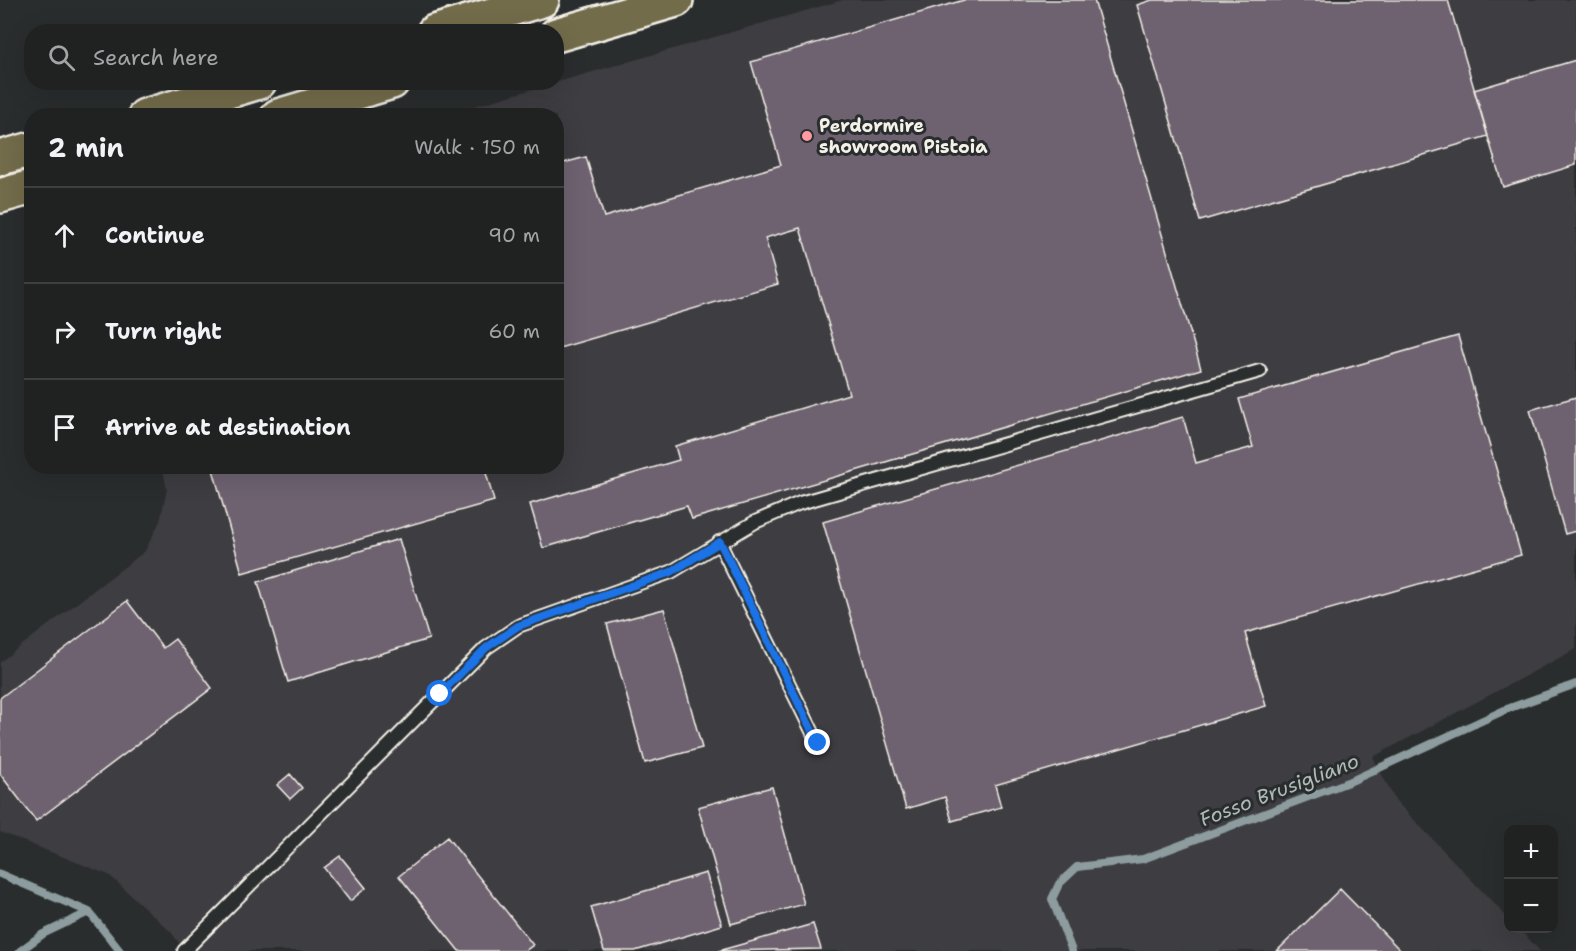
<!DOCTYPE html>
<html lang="en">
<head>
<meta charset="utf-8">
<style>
	:root { --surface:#202222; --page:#282a2a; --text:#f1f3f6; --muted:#a2a4a5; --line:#3d3f40 }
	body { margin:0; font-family:"Shantell Sans",sans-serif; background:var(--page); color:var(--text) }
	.controls { position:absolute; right:18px; bottom:18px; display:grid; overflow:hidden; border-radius:12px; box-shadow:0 6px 24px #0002 }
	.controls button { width:54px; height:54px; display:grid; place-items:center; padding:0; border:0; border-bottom:2px solid var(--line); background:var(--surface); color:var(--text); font:30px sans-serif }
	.stop { position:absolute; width:18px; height:18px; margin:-14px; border:4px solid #1a73e8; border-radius:50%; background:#fff }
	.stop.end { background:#1a73e8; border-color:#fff; box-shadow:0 2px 6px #0008 }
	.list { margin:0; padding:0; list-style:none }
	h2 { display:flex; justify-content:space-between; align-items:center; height:78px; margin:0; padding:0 24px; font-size:26px }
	h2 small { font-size:20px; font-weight:400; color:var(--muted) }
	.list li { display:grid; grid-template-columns:39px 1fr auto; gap:18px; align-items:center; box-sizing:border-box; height:96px; padding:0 24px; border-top:2px solid var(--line) }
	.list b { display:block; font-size:22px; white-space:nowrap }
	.list em { font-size:20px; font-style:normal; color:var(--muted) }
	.icon { flex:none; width:33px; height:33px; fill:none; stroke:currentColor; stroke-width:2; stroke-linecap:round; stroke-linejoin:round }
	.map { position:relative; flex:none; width:1576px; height:951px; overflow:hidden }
	.search { position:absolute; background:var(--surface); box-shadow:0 6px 24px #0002; left:24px; top:24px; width:540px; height:66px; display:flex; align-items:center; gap:15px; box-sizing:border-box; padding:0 21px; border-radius:24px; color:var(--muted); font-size:22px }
	.panel { position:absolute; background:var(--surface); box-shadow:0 6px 24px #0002; left:24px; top:108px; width:540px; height:366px; border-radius:24px }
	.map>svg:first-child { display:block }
</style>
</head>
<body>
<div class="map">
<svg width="1576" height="951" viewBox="0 0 1576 951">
	<rect width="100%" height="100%" fill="#2a2d2e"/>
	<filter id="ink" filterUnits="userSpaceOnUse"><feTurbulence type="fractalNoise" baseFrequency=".0167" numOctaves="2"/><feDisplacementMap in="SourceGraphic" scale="12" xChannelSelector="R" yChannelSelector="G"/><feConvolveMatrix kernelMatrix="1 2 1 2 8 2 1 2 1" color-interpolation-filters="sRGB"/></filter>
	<g filter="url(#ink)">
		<path fill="#3e3d42" d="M843,0H1576V649L1373,757L1395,800L1508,918V928L1519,929L1540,951H185L171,932L109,875L0,832V662L145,551L160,521L167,489L162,467L556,466V116L443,115Z"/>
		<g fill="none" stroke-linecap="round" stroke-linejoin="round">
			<path stroke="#8d9c9e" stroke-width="8" d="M0,874L89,912
				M20,951L43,934L89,912L120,951
				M1072,951L1052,899L1059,884L1077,867L1143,859L1351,781L1507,709L1576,684"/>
		</g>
		<path fill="#6e6270" stroke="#f4f1e8" stroke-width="1.5" d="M964,0H1094L1201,369L692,519L687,506L543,548L530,504L679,460L675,446L849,394L800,228L765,238L778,284L556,349V165L586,157L604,217L781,165L751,62Z
			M1152,0H1448L1488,136L1200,221L1137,5Z
			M1576,60V165L1503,187L1474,90Z
			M1458,336L1521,555L1245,633L1266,706L995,785L1001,807L952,821L945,797L906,809L823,522L1183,417L1196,463L1253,447L1239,399Z
			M1576,397V531L1565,534L1530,410Z
			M212,466H484L494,501L242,573Z
			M399,539L429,639L288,682L258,582Z
			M127,601L163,648L175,639L212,688L36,821L0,774V698Z
			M664,609L702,748L645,763L607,624Z
			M290,774L302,788L290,799L277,785Z
			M772,787L804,904L731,924L698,807Z
			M447,837L533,945L525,951H459L399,876Z
			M340,856L366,888L350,901L324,868Z
			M706,873L722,925L635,951H604L591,907Z
			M1340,889L1401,951H1277Z
			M813,924L821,949L718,951Z"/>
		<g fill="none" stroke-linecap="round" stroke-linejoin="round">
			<defs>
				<path id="service" d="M719,542L818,743
					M184,951L486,648L518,626L671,572L755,522L800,503L1260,371"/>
				<path id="motorway" d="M434,32L542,0
					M556,35L676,0
					M145,116L259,82
					M278,116L392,82
					M0,158L32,149
					M0,196L32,187"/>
			</defs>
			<use href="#service" stroke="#f4f1e8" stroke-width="16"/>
			<use href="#motorway" stroke="#f4f1e8" stroke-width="38"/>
			<use href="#service" stroke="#2a2d2e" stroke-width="12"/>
			<use href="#motorway" stroke="#736c4b" stroke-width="33"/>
		</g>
	</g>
	<g fill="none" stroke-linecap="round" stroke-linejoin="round" filter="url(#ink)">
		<path stroke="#1a73e8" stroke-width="8" d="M440,694L486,648L518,626L671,572L720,542L818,743"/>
	</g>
	<circle fill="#ff9aa2" stroke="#2a2d2e" stroke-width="2" cx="807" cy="136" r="6"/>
	<g text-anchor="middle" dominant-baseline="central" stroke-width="6" stroke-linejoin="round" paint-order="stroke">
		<g font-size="18" font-weight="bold" fill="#f4f1e8" stroke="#2a2d2e" text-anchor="start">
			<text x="819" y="126">Perdormire<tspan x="819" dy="21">showroom Pistoia</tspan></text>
		</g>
		<g font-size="20" font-style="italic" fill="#afb9b7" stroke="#2a2d2e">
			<text transform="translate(1279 790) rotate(-21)">Fosso Brusigliano</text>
		</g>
	</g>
</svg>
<div class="controls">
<button>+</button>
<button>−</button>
</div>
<div class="stop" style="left:440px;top:694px"></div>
<div class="stop end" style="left:818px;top:743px"></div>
<div class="search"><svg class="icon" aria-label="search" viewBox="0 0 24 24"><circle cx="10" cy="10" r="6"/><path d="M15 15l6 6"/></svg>Search here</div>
<section class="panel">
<h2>2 min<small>Walk · 150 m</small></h2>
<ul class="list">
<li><svg class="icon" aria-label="ahead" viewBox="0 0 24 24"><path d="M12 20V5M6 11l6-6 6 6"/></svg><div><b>Continue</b></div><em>90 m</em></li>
<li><svg class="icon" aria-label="right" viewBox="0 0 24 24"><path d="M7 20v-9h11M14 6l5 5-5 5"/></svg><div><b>Turn right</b></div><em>60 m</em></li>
<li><svg class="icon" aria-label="arrive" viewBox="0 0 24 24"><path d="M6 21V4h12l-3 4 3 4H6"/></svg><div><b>Arrive at destination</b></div></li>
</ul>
</section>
</div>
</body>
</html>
